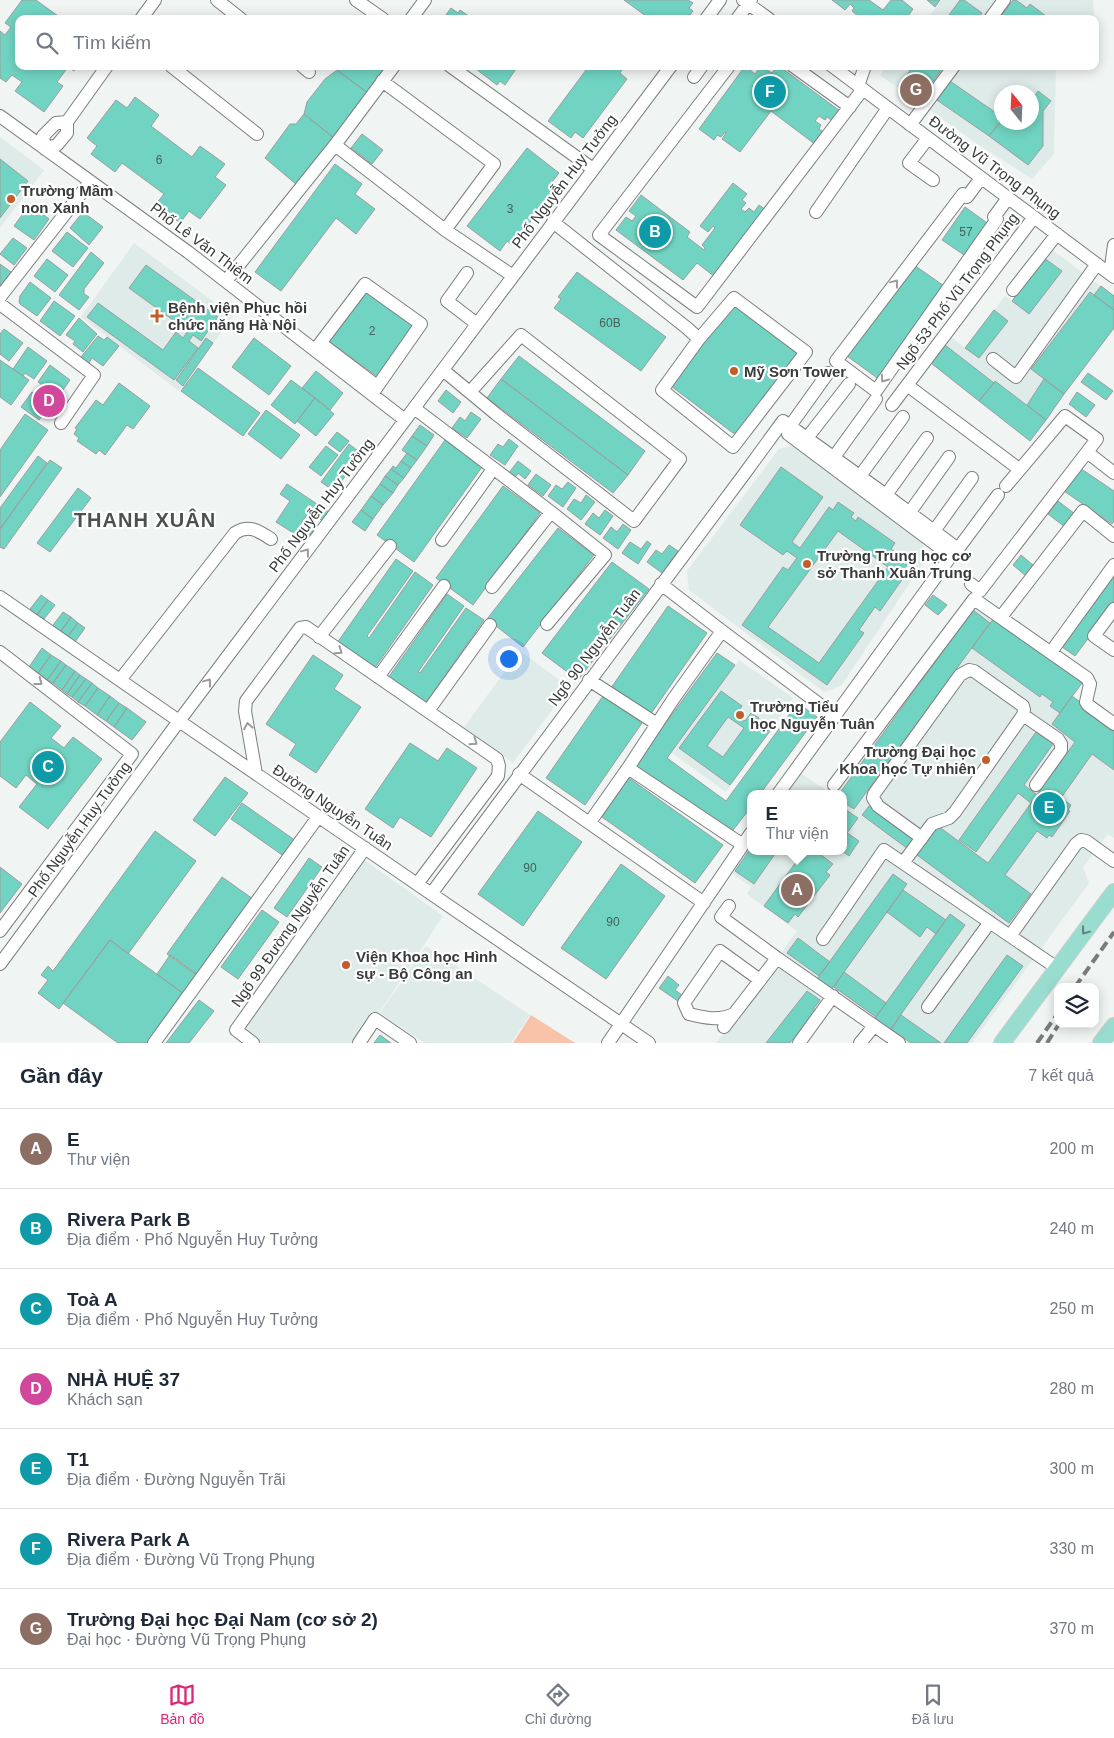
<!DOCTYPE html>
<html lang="vi">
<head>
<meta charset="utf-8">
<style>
	:root { --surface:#fff; --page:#f6f6f7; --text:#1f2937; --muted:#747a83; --line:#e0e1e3; --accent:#db2777 }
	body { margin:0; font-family:Arial,sans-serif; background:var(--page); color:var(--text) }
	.controls { position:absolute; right:15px; bottom:15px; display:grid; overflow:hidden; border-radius:10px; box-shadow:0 2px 12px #0003 }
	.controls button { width:45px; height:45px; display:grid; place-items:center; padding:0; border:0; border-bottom:1px solid var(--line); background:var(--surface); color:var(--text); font:25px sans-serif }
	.compass { position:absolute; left:994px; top:85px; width:45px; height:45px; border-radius:50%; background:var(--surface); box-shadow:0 2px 12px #0003; rotate:342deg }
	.you { position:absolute; left:508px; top:658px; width:18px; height:18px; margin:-12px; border:4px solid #fff; border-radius:50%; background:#1a73e8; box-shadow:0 0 0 8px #1a73e833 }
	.badge { display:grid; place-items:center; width:32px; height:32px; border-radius:50%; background:var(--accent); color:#fff; font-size:16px; font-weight:700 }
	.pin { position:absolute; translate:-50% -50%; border:2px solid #fff; box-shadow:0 1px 5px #0006 }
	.popup { position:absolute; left:747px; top:790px; width:100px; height:65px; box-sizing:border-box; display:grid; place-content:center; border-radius:10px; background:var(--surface); filter:drop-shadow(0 1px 4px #0005); font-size:16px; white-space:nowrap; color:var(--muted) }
	.popup b { font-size:19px; color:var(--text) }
	.popup::after { content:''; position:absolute; left:50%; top:100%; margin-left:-10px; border:10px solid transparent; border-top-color:var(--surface) }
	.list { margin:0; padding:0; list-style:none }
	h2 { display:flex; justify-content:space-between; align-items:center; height:65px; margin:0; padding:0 20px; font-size:21px }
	h2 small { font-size:16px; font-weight:400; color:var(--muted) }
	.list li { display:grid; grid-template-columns:32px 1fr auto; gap:15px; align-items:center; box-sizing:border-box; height:80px; padding:0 20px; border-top:1px solid var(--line) }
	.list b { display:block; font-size:19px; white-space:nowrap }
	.list p { margin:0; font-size:16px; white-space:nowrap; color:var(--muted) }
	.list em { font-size:16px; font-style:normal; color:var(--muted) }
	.icon { flex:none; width:28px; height:28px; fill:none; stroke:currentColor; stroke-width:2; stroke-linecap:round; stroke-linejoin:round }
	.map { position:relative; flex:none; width:1114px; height:1043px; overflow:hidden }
	.search { position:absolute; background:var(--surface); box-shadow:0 2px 12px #0003; left:15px; right:15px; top:15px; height:55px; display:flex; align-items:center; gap:12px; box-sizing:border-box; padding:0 18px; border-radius:10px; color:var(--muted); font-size:19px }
	.sheet { height:625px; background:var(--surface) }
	nav { display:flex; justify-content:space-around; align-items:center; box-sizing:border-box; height:70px; border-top:1px solid var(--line); background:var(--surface); font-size:14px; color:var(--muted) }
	nav a { display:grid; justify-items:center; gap:2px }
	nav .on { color:var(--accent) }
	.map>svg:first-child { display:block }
</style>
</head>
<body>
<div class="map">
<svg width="1114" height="1043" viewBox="0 0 1114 1043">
	<rect width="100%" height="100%" fill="#f0f4f3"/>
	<path fill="#deebe8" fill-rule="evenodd" d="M942,0H1093L1094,19H927Z
		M887,66H1056L1054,154L1032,179L982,147L880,75ZM1002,92H1032V122H1002Z
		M0,137L44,170L0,228Z
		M134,243L233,316L179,391L81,317Z
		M1051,249L1114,296V328L1030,441L928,361L949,335L965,348L1005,296L1012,301Z
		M796,445L922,542L927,557L841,686L824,692L689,590L687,571L779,449Z
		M975,600L1085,680L1072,697L1114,727V838L1108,834L1083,867L1089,883L972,1043H904L781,953L797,931L747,894L751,887L729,871L751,840V851H843V794H834Z
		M520,651L569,687L513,763L464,727Z
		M739,660L793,698L726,792L672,753Z
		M799,772L832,794H784Z
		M356,854L443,916L359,1043H255L239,1032Z
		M426,946L530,1015L511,1043H425L380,1013Z
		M774,964L824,1000L790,1043H716Z"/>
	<path fill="#f9c3aa" d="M531,1015L575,1043H513Z"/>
	<path fill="#71d4c2" stroke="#9a9e9d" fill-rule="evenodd" d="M22,0H36L58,16L56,19H19V66H78L74,71L68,67L57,82L63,86L44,112L15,91L22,82L12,75L6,82L0,78V31L5,35L11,27L5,23Z
		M624,0H688L693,3L689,8L693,11L687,19H650Z
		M832,0H869L883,10L891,0H902L913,9L906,19H862L852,11L854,8L850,4L845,10Z
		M927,0H940L935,7Z
		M960,0H964L982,13L978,19H946Z
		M1013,0H1016L1027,8L1030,4L1050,19H999Z
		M451,8L458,13L460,10L473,19H443Z
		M339,66H388L369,94L337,70Z
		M472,66H518L505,85L500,81L497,85Z
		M589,66H624L620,73L627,79L583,138L575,132L571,138L548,121Z
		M745,66L755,74L761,66L772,73L777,66H779L840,111L833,121L827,117L825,120L819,116L815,121L821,125L819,129L825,133L816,145L771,111L740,152L722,139L726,133L725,132L721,137L717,135L714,140L699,129Z
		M913,66H944L920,99L900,85Z
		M337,70L369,94L334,138L304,114L307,102L325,79Z
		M947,79L1002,117V120L989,136L934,98Z
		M1038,91L1051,101L1043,111V146L1028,165L989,136L1002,120V122H1009L1013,125L1015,122H1032V100Z
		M135,97L159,115L151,126L192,157L200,146L225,164L215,177L226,185L200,219L189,211L180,223L156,204L164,194L122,163L115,172L91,154L97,146L87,138L116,100L127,108Z
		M304,114L334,138L297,185L265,158L290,124H296Z
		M362,134L383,150L372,164L351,148Z
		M527,148L559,173L548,187L554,192L512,245L507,241L500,251L467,226Z
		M0,159L28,181L0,218Z
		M335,164L362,184L355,194L375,209L356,234L336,218L281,291L255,272Z
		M733,183L747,194L742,200L746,203L741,209L745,212L749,208L754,212L759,205L766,210L715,277L697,263L683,280L616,230L626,217L632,221L636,216L629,211L641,195L690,232L687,237L704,250L705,248L702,245L715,228L713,226L708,232L700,226Z
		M30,204L49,219L34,240L14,226Z
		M965,207L990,225L967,257L942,240Z
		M83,212L103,227L89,245L70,228Z
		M67,232L88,248L73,267L52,251Z
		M13,238L27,248L14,265L0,254Z
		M91,252L104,263L84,289V294L89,297L79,310L59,295Z
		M1044,258L1062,271L1029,314L1012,301Z
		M47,259L68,275L55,292L34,276Z
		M0,264L11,272L0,286Z
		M146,265L218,317L201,341L193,335L189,341L198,348L174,380L87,317L98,303L163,350L176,332L183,338L188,331L129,288Z
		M914,265L947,288L880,380L847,356Z
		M577,272L666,337L641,371L554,308L561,299L558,297Z
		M30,282L51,298L37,316L20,304L19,301L20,296Z
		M367,286L418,323L378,377L327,340Z
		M1101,286L1114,296V310L1094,295Z
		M1090,292L1114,310V328L1064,394L1031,369Z
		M54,301L75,316L60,336L40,321Z
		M735,302L797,349V355L738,433H733L671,386Z
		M994,310L1008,321L979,358L965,348Z
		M79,318L97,334L83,352L73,344L75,341L66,335Z
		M4,329L23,343L9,361L0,354V334Z
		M98,336L104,340L107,337L119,346L103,366L92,358L89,363L81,357Z
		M206,338L213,343L183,386L176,380Z
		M254,338L291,366L269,395L232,367Z
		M945,345L994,383L979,401L931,363Z
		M28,347L47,361L34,379L25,373L23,376L13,369Z
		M519,356L645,451L628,475L501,379Z
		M0,360L29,380L11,405L0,397Z
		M50,365L70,380L58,397L38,382Z
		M198,368L260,413L243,436L181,391Z
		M316,371L343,393L330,410L302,388Z
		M1088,373L1113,391L1106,400L1081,382Z
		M501,379L628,475L613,493L487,398Z
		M1044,379L1064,394L1046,420L1027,405Z
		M291,380L315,398L295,424L271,405Z
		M995,381L1046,420L1030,441L979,401Z
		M119,383L150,406L133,429L127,425L105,455L99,450L96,454L77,441L79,438L74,434L77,429L75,428L96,400L103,405Z
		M446,390L461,402L453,413L438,401Z
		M32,392L50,405L39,420L21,407Z
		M1077,392L1095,405L1086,417L1069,404Z
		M315,398L334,414L316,436L297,421Z
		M266,410L300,435L281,459L248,434Z
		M471,412L481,419L467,438L452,428L460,417L465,421Z
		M25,414L48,430L0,497V450Z
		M420,425L434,435L427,446L412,436Z
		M337,432L349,441L340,452L328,443Z
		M412,436L427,446L417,460L402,450Z
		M509,439L518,446L505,465L490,455L498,444L503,447Z
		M445,440L482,467L414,562L377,535Z
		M349,444L362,454L334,491L321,482Z
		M326,446L338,455L321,476L309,467Z
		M407,453L417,460L411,468L401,461Z
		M38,456L47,463L0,529V508Z
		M50,460L62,468L4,549L0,547V529Z
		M401,461L411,468L404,478L391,469L393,466L396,468Z
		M518,461L531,471L525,479L518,473L514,479L508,474Z
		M1077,466L1114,491V521L1112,524L1061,489Z
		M781,467L823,497L792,542L800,548L829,507L833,510L838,502L854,513L851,517L856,521L858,517L895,543L891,549L909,562L903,571L906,574L880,611L875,607L859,630L864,633L827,685L742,625L783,567L788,570L797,558L787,551L783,555L740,525ZM838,531L888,567L819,663L768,627Z
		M391,469L404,478L398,485L385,476Z
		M536,474L551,485L543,496L528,485Z
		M385,476L398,485L393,493L380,484Z
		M568,482L576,488L563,507L548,496L556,485L562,489Z
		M287,484L329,512L323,521L309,512L302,522L314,530L306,541L276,522L290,501L280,494Z
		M380,484L393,493L383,505L371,496Z
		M503,486L540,513L473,605L436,578Z
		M78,488L91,498L50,552L37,543Z
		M586,495L595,502L581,520L567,509L574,499L581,503Z
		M371,496L383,505L373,519L361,510Z
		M1058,501L1075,514L1065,527L1048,514Z
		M361,510L373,519L365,531L352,522Z
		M605,510L613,516L600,535L585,524L593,513L599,518Z
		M623,524L631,530L618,549L603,538L611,527L617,532Z
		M558,528L594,555L523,647L487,619Z
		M647,541L651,544L638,564L622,553L630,542L641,549Z
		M669,545L678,551L662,573L647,562L656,550L662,554Z
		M1021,555L1034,566L1026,576L1013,565Z
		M396,559L413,571L367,636L369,638L415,572L433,585L374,669L337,643Z
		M612,562L649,589L578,680L542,653Z
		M1114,576V604L1075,656L1062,647Z
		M447,594L464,606L418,672L420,673L466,608L484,620L425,704L388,678Z
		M41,595L48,600L37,615L30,609Z
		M933,595L947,605L938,615L925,605Z
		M48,600L55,605L44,619L37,615Z
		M668,606L707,633L650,715L611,688Z
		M973,610L990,623L854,809L843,802V794H839Z
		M63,612L71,617L58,635L50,629Z
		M71,617L78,623L65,640L58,635Z
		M994,618L1082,683L1060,713L1050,706L1053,702L1042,694L1040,697L972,648Z
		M78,623L85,628L72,646L65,640Z
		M42,648L51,655L38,673L29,667Z
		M717,653L735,665L667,758L726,801L798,703L817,717L760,794H751V807L730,834L635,765Z
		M51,655L61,661L47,680L38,673Z
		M313,655L343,675L334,689L361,707L316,773L289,755L296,744L266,724Z
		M61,661L66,665L53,683L47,680Z
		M66,665L75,671L62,690L53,683Z
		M75,671L80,675L67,694L62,690Z
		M80,675L86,679L72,697L67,694Z
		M86,679L92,683L78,702L72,697Z
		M92,683L98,688L85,706L78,702Z
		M98,688L110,696L97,715L85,706Z
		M721,691L742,706L736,714L745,721L751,713L759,718L756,722L770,731L730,785L679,748ZM728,717L744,728L723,757L707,746Z
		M110,696L119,703L106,721L97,715Z
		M603,696L642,723L585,805L546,778Z
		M1072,696L1114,727V770L1092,754L1061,798L1071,805L1068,810L1070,811L1052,837L1049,835L1047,838L1037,831L1005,875L1031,894L1009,923L917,855L938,826L988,863L1075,742L1052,724Z
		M30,702L61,726L51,738L64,748L73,737L102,759L48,829L19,807L37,784L26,775L16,788L0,776V742Z
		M119,703L127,708L114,727L106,721Z
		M127,708L146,722L132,740L114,727Z
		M1036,732L1053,744L1024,785L1037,795L1031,803L1018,793L976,852L959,840Z
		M410,743L438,761L447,748L477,768L431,837L400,817L393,828L365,809Z
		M225,777L248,793L215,836L193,820Z
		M629,778L723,845L695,883L602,817Z
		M242,803L296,841L285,857L231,819Z
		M869,806L914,839L908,849L862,815Z
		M843,808L858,818L847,833L843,830Z
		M538,811L582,842L523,926L478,894Z
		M843,830L859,841L849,856L842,851Z
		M155,831L196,861L128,954L110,940L59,1009L38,993L48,980L41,975L48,966L53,971Z
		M751,848V851H777L754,884L735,871Z
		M804,851H816L833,864L826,872L830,875L798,917L795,914L788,923L764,906Z
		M309,858L322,867L287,917L274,908Z
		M621,864L665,896L606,979L561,948Z
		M0,867L22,884L0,913Z
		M893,874L907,884L832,989L817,979Z
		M222,877L253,899L198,976L167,954Z
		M903,890L946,920L936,934L927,927L920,937L887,912Z
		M262,910L279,922L238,979L221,967Z
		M950,914L965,925L889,1031L873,1021Z
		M798,938L830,962L819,976L787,953Z
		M110,940L184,994L148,1043H118L63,1003Z
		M170,955L198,975L184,994L157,974Z
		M1007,955L1023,966L967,1043H944Z
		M844,972L886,1003L876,1017L834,987Z
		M668,976L679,985L675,990L686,998L682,1004L659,988Z
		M807,991L820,1000L814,1008V1012L790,1043H766Z
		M199,1000L214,1011L189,1043H166Z
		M901,1015L941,1043H911L891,1029Z
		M380,1035L391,1043H374Z"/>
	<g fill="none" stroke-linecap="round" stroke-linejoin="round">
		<defs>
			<path id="minor" d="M217,0L241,19
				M356,0L383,19
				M743,0L769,19
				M141,19L155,0
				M411,19L425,0
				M706,19L720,0
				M737,19L751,0
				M990,19L1004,0
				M171,66L257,134
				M302,66L309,72
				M450,66L593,169
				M729,66L599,235L697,307L863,89
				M793,66L850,107
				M832,66L1114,277
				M694,77L702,66
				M382,81L494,164L445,230
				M858,86L865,66
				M0,116L188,252L405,420
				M67,122L56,123L43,136L45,149L57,145L67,133V122L107,66
				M910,125L954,66
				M928,138L909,163L933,180
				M335,145L394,66
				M981,178L967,197L963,194L836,361L876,391L997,219L994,217L1008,198
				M816,212L888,108
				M553,222L687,328L699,339
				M467,273L447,301L477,324
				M1110,274L1114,245
				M226,281L335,145L445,230L513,276
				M1013,290L1057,234
				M0,297L90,182
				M734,298L806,352L733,447L662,390L699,339Z
				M0,304L94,375L61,423
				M323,345L377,386
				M315,350L365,284L421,324L372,394
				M993,359L1016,377L1097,264
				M443,370L496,414L634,521L680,459L521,335L470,392
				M907,385L1015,466
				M892,405L1034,217
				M414,408L551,512L605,555L547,624
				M790,426L828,373
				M807,438L849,384
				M834,457L876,399
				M860,476L903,417
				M1006,486L1065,416L1097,439L1087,452
				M886,495L927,438
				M910,512L949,457
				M934,531L972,478
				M442,540L493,469
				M661,584L722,631L835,716
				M971,584L980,591L1087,452L1114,473
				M492,587L551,512
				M0,597L179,721L649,1043
				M1114,609L1094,636L1114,650
				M1001,617L1083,511L1114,536
				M319,637L390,546
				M0,652L132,754L0,931
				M1051,652L1114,565
				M378,677L444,586
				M120,680L235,533C249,524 259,531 271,539
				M589,680L657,724
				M428,711L490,625
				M1023,715L1058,739L1061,744V750L1036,785
				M628,768L674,698L722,631
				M256,774L245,711L246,701L300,628L306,627L497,759L499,766L498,776L417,884
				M519,774L704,903
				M834,785L974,599L1087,678L1090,684L1086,702L1088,705L1114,724
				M778,794L951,556L788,434
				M590,822L628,768L743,845
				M903,863L932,824L949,818L955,812L1023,715L1024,710L1023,706L974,671L969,670L960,675L874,794L873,798L878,806L922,838
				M431,894L745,473L783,421L886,495L958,549L998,495
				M729,906L721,917L777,958
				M1010,936L1076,844L1081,840L1086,841L1114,861
				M823,939L884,850L1057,968
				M0,964L179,721L671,66
				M928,1007L990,922
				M734,1014C719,1021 705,1018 689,1014L684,1003L720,951L760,980
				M724,1027L777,958L899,1043
				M154,1043L318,817
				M253,1043L236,1030L365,848
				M359,1043L375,1019L410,1043
				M608,1043L751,833
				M799,1043L833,996
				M860,1043L874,1026"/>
			<path id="major" d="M1002,1043L1114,892
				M1101,1043L1114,1026"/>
		</defs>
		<use href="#minor" stroke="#7c7f7e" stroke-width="14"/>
		<use href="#major" stroke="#cfd0d0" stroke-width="18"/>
		<use href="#minor" stroke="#fff" stroke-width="12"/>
		<use href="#major" stroke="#99dcd0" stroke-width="16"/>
		<path stroke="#7a7c7b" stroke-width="4" stroke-dasharray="10 5" stroke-linecap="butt" d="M1075,987L1114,932
			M1037,1043L1058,1013
			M1047,1043L1059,1024"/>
	</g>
	<defs><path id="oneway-chevron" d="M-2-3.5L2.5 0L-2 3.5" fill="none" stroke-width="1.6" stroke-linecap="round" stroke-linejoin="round" transform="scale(1.25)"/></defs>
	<g stroke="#9c9c9c">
		<use href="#oneway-chevron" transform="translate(895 283) rotate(-53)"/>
		<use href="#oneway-chevron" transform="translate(884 379) rotate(125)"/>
		<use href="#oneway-chevron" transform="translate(306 552) rotate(-53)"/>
		<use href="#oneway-chevron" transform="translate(339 651) rotate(34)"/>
		<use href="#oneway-chevron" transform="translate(39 682) rotate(38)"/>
		<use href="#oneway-chevron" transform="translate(208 682) rotate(-53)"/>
		<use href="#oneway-chevron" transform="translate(248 726) rotate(-100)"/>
		<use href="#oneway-chevron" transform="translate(474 742) rotate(34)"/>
	</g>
	<use stroke="#64837e" href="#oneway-chevron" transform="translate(1085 931) rotate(127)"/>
	<g fill="#c25e2a" stroke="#fff" stroke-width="2">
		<circle cx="11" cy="199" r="5"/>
		<path d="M154.5 308.5h5v5h5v5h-5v5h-5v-5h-5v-5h5z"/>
		<circle cx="734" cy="371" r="5"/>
		<circle cx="807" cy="564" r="5"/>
		<circle cx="740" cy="715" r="5"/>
		<circle cx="986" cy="760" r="5"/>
		<circle cx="346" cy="965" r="5"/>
	</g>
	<g text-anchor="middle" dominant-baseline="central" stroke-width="4.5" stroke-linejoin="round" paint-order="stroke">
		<g font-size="12" fill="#47605c">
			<text x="159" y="160">6</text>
			<text x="510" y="209">3</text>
			<text x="966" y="232">57</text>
			<text x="610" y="323">60B</text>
			<text x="372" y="331">2</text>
			<text x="530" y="868">90</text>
			<text x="613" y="922">90</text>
		</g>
		<g font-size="15" fill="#393a3a" stroke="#fff">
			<text transform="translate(995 167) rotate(37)">Đường Vũ Trọng Phụng</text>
			<text transform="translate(564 181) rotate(-53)">Phố Nguyễn Huy Tưởng</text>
			<text transform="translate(202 243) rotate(37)">Phố Lê Văn Thiêm</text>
			<text transform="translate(957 291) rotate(-53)">Ngõ 53 Phố Vũ Trọng Phụng</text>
			<text transform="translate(321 505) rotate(-53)">Phố Nguyễn Huy Tưởng</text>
			<text transform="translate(594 647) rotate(-53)">Ngõ 90 Nguyễn Tuân</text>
			<text transform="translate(333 807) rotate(34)">Đường Nguyễn Tuân</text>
			<text transform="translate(79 829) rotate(-54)">Phố Nguyễn Huy Tưởng</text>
			<text transform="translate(290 926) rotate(-55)">Ngõ 99 Đường Nguyễn Tuân</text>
		</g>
		<g font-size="15" font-weight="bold" fill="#393a3a" stroke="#fff" text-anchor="start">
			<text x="21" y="190">Trường Mầm<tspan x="21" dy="17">non Xanh</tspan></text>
			<text x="168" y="307">Bệnh viện Phục hồi<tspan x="168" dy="17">chức năng Hà Nội</tspan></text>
			<text x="744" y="371">Mỹ Sơn Tower</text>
			<text x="817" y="555">Trường Trung học cơ<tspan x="817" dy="17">sở Thanh Xuân Trung</tspan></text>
			<text x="750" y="706">Trường Tiểu<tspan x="750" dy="17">học Nguyễn Tuân</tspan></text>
			<text x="976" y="751" text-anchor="end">Trường Đại học<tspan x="976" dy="17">Khoa học Tự nhiên</tspan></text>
			<text x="356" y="956">Viện Khoa học Hình<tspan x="356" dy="17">sự - Bộ Công an</tspan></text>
		</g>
		<g font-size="20" font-weight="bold" letter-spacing="1" fill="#4c504f" stroke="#fff">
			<text x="145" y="520">THANH XUÂN</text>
		</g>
	</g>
</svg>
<div class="controls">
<button><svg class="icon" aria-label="layers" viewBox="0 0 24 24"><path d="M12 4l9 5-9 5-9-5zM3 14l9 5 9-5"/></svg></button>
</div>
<svg class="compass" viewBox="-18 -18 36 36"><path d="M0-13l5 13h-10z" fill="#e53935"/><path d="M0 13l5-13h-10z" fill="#747a83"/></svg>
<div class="you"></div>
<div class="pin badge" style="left:797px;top:890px;background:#8d6e63">A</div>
<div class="popup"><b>E</b>Thư viện</div>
<div class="pin badge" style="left:655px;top:232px;background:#0f9aa8">B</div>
<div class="pin badge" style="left:48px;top:767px;background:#0f9aa8">C</div>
<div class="pin badge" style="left:49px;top:401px;background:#d1479c">D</div>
<div class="pin badge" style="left:1049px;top:808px;background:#0f9aa8">E</div>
<div class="pin badge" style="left:770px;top:92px;background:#0f9aa8">F</div>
<div class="pin badge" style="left:916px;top:90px;background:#8d6e63">G</div>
<div class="search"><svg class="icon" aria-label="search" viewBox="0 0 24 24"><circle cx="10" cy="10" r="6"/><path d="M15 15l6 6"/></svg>Tìm kiếm</div>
</div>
<section class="sheet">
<h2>Gần đây<small>7 kết quả</small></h2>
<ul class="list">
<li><span class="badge" style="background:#8d6e63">A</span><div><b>E</b><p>Thư viện</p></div><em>200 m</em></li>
<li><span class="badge" style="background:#0f9aa8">B</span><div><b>Rivera Park B</b><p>Địa điểm · Phố Nguyễn Huy Tưởng</p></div><em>240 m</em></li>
<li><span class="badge" style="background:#0f9aa8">C</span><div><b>Toà A</b><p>Địa điểm · Phố Nguyễn Huy Tưởng</p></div><em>250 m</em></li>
<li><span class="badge" style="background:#d1479c">D</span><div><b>NHÀ HUỆ 37</b><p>Khách sạn</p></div><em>280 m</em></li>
<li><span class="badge" style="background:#0f9aa8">E</span><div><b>T1</b><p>Địa điểm · Đường Nguyễn Trãi</p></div><em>300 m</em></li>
<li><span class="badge" style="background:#0f9aa8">F</span><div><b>Rivera Park A</b><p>Địa điểm · Đường Vũ Trọng Phụng</p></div><em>330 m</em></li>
<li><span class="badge" style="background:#8d6e63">G</span><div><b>Trường Đại học Đại Nam (cơ sở 2)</b><p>Đại học · Đường Vũ Trọng Phụng</p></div><em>370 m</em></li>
</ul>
</section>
<nav>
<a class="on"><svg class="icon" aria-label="map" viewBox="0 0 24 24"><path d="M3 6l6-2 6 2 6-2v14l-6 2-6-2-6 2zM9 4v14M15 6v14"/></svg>Bản đồ</a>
<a><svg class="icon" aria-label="directions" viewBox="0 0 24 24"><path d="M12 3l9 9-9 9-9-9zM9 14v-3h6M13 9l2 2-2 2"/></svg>Chỉ đường</a>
<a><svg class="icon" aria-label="saved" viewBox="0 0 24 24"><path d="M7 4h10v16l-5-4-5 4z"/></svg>Đã lưu</a>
</nav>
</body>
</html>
